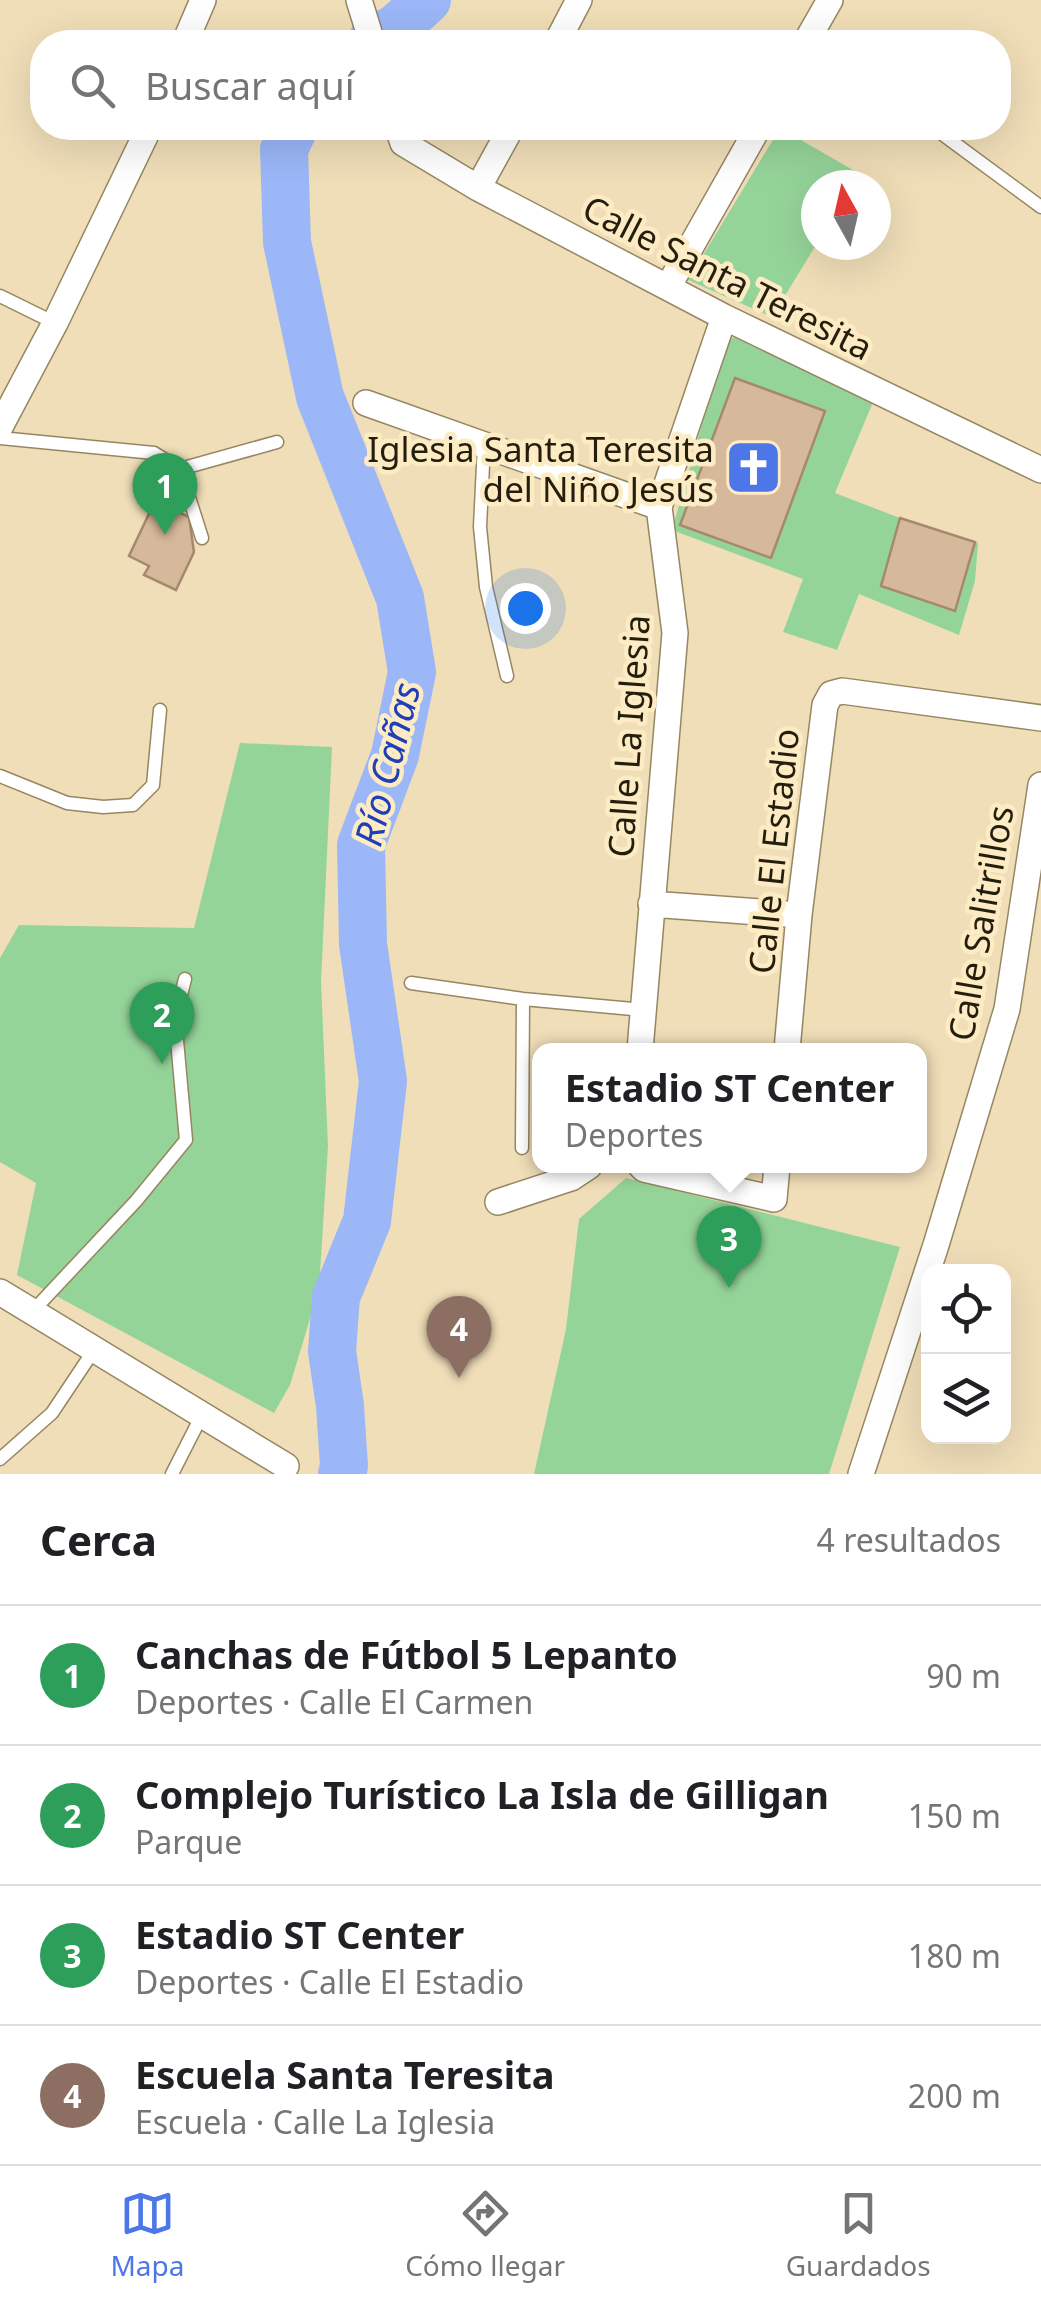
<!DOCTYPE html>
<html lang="es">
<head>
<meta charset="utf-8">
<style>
	:root { --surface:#fff; --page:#f6f6f6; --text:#202124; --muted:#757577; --line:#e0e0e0; --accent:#4d76e9 }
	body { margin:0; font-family:"Noto Sans",sans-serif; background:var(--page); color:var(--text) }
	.controls { position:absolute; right:30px; bottom:30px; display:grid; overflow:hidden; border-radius:20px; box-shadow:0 10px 40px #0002 }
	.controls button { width:90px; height:90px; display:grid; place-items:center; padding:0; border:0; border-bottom:2px solid var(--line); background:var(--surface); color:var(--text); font:50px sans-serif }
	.compass { position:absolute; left:801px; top:170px; width:90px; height:90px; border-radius:50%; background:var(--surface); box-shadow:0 10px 40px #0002; rotate:352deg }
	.you { position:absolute; left:525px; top:608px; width:35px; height:35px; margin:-25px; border:8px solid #fff; border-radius:50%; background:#1a73e8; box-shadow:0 0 0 15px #1a73e833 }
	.badge { display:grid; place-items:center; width:65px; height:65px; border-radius:50%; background:var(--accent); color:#fff; font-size:32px; font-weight:700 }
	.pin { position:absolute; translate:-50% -82px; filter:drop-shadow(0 2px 5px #0008) }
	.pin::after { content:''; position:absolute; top:52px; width:35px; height:30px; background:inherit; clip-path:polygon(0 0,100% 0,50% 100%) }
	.popup { position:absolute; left:532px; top:1043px; width:395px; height:130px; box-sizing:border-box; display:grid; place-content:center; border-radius:20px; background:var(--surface); filter:drop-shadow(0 2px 8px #0005); font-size:32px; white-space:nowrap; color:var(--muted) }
	.popup b { font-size:38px; color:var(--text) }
	.popup::after { content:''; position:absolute; left:50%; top:100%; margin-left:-20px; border:20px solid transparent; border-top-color:var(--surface) }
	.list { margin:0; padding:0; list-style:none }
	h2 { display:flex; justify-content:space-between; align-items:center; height:130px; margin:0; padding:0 40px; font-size:42px }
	h2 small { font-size:32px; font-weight:400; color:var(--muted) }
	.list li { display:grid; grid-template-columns:65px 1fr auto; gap:30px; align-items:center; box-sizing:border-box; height:140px; padding:0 40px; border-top:2px solid var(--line) }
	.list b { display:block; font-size:38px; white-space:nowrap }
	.list p { margin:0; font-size:32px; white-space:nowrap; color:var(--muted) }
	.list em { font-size:32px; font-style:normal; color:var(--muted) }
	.icon { flex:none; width:55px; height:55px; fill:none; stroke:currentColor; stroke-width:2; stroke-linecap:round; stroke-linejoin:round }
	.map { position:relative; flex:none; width:1041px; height:1474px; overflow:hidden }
	.search { position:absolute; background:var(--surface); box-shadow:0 10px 40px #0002; left:30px; right:30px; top:30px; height:110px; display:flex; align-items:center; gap:25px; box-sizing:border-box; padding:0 35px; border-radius:40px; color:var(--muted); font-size:38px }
	.sheet { height:690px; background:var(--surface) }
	nav { display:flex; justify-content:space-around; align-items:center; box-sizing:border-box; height:140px; border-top:2px solid var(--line); background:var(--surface); font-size:28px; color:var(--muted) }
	nav a { display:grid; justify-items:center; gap:5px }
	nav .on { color:var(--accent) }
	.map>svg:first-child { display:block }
</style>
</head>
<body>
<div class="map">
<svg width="1041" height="1474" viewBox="0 0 1041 1474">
	<rect width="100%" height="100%" fill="#f0deb8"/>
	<path fill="#95d499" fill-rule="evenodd" d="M780,128L860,174L853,185H816V245L772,317L688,280Z
		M735,336L873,402L835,493L900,518L881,586L955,610L975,542L978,543L975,581L959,635L859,594L837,650L783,632L803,579L672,530L725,343ZM735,378L825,412L770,558L680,525Z
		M240,743L332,747L321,982L328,1146L319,1289L290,1385L274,1413L17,1275L36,1183L0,1162V958L19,925L194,928Z
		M626,1178L900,1247L829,1474H534L566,1329L579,1219Z"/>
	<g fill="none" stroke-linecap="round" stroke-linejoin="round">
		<path stroke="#9bb7f8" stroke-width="48" d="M371,42L396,28L427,0
			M294,128L284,149L287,242L320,397L400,598L412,672L395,755L361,845L363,944L383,1081L367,1221L336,1297L332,1351L340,1406L344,1466L342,1474"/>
	</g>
	<path fill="#d6b89a" stroke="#a6896d" stroke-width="2.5" d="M735,378L825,411L771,558L680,525Z
		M155,501L189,517L194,552L176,590L144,575L149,566L129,556Z
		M900,518L975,542L955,611L881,586Z"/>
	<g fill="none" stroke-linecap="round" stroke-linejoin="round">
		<defs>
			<path id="service" d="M934,128L1041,207
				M0,296L55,323
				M0,438L154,453L180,469L202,538
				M484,444L480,527L486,587L507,676
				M180,469L277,442
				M0,776L67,803L103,807L133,805L153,785L160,710
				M411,983L523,999L644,1010
				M522,1148L523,999
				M32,1312L136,1201L186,1140L175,1018L185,979
				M0,1459L52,1413L94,1350
				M172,1474L202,1415"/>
			<path id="minor" d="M359,0L372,42
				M185,42L203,0
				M557,42L579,0
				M806,42L830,0
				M398,128L403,143L478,188L724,317L1041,470
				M478,188L511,128
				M668,287L758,128
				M366,403L659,507
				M0,427L55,323L149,128
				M651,904L799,915
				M640,1050L675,633L659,507L724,317
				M787,1050L799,915L825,705L831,694L842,691L1041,718
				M641,1166L644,1169L774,1199L777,1166
				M498,1202L571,1178L589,1166
				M0,1292L286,1466
				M861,1474L936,1245L1007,1009L1041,785"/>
		</defs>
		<use href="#service" stroke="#968662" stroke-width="15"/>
		<use href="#minor" stroke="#968662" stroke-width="28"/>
		<use href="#service" stroke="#fff" stroke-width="12"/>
		<use href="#minor" stroke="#fff" stroke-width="25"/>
	</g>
	<defs>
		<symbol id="church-square" viewBox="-11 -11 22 22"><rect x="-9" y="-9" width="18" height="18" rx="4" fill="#4d76e9" stroke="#fdebc4"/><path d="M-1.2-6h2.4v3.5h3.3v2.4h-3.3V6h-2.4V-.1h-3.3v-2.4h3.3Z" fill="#fff"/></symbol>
	</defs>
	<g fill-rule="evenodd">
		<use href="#church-square" x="722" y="436" width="63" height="63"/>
	</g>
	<g text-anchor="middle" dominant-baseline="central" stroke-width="9" stroke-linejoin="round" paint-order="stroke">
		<g font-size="35" fill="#241e0f" stroke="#fdebc4">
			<text transform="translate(728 277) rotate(27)">Calle Santa Teresita</text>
			<text transform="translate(628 736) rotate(-86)">Calle La Iglesia</text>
			<text transform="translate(773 851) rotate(-84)">Calle El Estadio</text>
			<text transform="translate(980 923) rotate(-80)">Calle Salitrillos</text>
		</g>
		<g font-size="35" fill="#241e0f" stroke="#fdebc4" text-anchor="end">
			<text x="714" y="448">Iglesia Santa Teresita<tspan x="714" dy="40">del Niño Jesús</tspan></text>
		</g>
		<g font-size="38" font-style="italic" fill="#1f3eb9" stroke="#fdebc4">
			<text transform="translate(386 764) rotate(-76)">Río Cañas</text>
		</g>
	</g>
</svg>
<div class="controls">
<button><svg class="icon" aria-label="locate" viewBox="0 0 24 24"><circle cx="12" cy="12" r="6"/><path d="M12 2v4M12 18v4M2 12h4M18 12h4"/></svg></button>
<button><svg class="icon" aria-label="layers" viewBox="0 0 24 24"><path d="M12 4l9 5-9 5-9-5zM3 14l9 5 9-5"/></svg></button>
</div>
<svg class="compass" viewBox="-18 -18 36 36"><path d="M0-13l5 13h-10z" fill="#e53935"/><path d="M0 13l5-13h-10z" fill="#757577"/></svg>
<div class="you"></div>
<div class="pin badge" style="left:165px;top:535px;background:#2e9e5b">1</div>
<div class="pin badge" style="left:162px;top:1064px;background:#2e9e5b">2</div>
<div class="pin badge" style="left:729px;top:1288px;background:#2e9e5b">3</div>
<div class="popup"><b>Estadio ST Center</b>Deportes</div>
<div class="pin badge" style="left:459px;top:1378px;background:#8d6e63">4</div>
<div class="search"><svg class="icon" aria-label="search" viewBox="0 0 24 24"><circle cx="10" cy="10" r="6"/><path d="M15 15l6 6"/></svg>Buscar aquí</div>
</div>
<section class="sheet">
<h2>Cerca<small>4 resultados</small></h2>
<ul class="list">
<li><span class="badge" style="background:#2e9e5b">1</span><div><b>Canchas de Fútbol 5 Lepanto</b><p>Deportes · Calle El Carmen</p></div><em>90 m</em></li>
<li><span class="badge" style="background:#2e9e5b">2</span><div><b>Complejo Turístico La Isla de Gilligan</b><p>Parque</p></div><em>150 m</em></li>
<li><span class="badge" style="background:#2e9e5b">3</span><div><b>Estadio ST Center</b><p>Deportes · Calle El Estadio</p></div><em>180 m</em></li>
<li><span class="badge" style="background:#8d6e63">4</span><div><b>Escuela Santa Teresita</b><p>Escuela · Calle La Iglesia</p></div><em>200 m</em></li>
</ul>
</section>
<nav>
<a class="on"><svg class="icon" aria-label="map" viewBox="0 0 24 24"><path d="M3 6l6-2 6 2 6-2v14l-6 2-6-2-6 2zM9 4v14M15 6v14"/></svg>Mapa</a>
<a><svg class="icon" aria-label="directions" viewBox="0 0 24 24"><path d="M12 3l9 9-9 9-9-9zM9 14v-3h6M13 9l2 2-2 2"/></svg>Cómo llegar</a>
<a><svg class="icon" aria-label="saved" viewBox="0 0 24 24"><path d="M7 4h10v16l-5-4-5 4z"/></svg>Guardados</a>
</nav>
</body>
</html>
